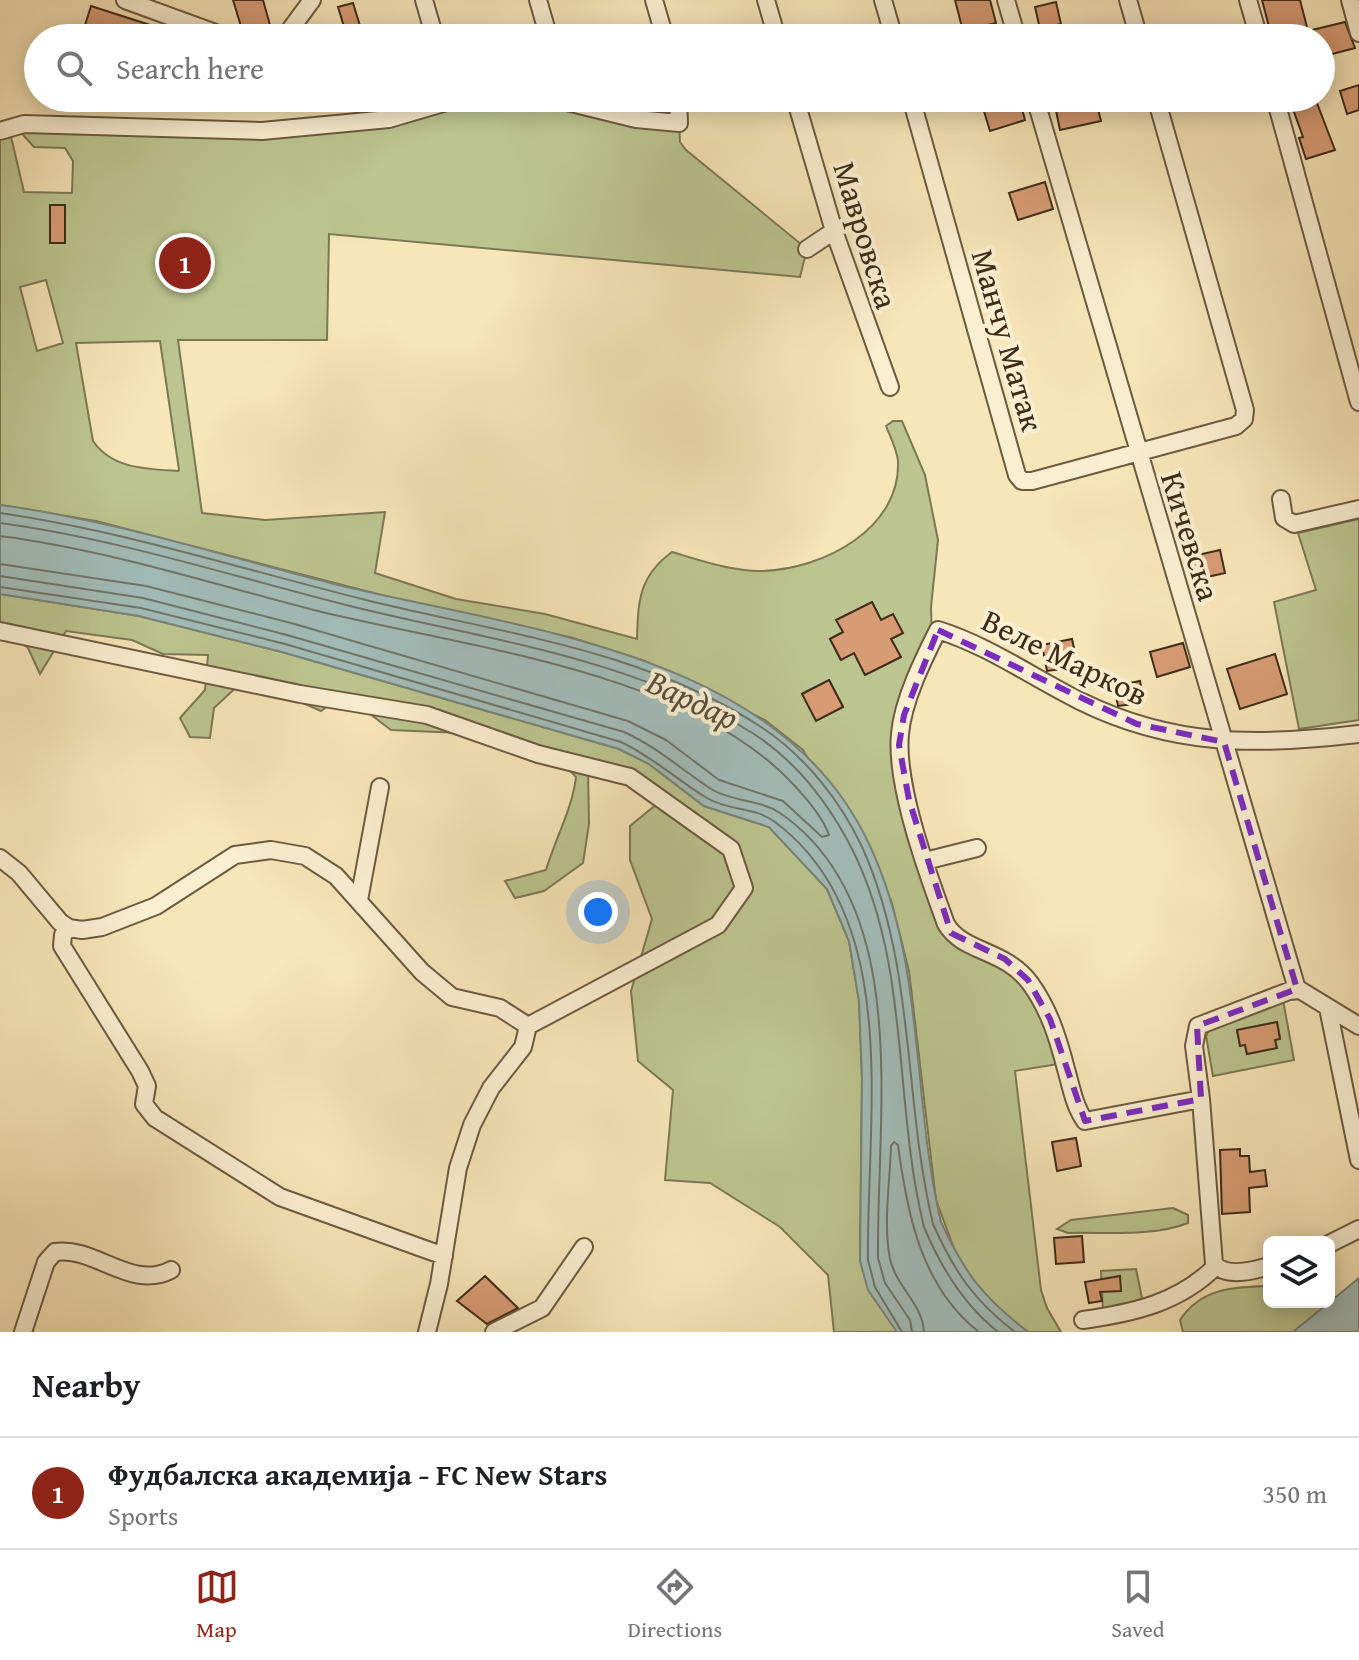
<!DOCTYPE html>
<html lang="en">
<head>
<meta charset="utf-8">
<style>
	:root { --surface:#fff; --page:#f2f2f2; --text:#202124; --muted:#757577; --line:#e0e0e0; --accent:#8f2418 }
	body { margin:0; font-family:"Gentium Book Plus",serif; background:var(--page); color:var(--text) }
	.controls { position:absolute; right:24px; bottom:24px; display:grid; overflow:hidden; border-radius:12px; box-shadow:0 4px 20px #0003 }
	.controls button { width:72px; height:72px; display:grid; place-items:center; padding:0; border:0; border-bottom:2px solid var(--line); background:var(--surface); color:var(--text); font:40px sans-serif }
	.you { position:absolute; left:598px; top:912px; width:28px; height:28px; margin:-20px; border:6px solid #fff; border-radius:50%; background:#1a73e8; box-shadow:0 0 0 12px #1a73e833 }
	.badge { display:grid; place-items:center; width:52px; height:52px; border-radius:50%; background:var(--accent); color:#fff; font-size:26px; font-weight:700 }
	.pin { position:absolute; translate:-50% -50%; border:4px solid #fff; box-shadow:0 2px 8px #0006 }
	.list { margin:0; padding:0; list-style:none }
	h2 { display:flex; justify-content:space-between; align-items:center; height:104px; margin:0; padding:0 32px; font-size:34px }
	h2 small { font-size:26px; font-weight:400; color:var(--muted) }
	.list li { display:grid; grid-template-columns:52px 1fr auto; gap:24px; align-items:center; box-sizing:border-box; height:112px; padding:0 32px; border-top:2px solid var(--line) }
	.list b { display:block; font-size:30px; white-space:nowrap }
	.list p { margin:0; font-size:26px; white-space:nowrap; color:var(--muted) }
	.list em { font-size:26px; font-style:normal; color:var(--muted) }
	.icon { flex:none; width:44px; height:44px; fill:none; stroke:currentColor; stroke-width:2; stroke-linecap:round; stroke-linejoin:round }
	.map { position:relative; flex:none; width:1359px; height:1332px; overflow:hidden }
	.search { position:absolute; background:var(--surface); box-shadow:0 4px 20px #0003; left:24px; right:24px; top:24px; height:88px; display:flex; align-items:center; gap:20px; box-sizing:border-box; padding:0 28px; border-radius:44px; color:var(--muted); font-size:30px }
	.sheet { height:216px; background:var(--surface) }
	nav { display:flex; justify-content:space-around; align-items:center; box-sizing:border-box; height:112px; border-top:2px solid var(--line); background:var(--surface); font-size:22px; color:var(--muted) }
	nav a { display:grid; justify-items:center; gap:4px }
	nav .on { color:var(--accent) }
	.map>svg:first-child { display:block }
</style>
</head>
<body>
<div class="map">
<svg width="1359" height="1332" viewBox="0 0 1359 1332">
	<rect width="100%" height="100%" fill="#f7e6b8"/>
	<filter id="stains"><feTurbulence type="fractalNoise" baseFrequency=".0025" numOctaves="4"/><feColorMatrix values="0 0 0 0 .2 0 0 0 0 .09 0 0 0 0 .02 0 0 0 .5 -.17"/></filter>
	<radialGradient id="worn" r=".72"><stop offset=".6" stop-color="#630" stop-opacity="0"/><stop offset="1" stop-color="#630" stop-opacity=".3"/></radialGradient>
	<path fill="#bcc58f" stroke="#7c7854" stroke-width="2" fill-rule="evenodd" d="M457,99L567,102L679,123L680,142L686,150L807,249L800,277L329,234L327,340H178L202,513L265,520L385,512L375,573L456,599L545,614L637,639C638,601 639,576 672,552C699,560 734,572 763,571C823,569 901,529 898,461C897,450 890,436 886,426L893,421H902L925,475L938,540L931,607L932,642L899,745L946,924L1020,972L1065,1063L1015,1071L1041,1290L1047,1308L1061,1332H1028L989,1302L958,1259L936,1200L909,971L891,900L803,750L765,720L645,661L573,638L393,598L96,521L0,505V131L9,128L24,192L72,193L73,161L65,148L34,147L15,126L332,124ZM46,280L63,343L37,351L20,287ZM160,341L179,470L178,471C147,469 112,469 93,441L76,343ZM872,602L881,620L902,633L891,639L901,657L865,675L854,653L840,659L830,639L843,632L837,620ZM829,680L843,706L816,720L803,693Z
		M1359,519V720L1299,729L1274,602L1316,590L1298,533Z
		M0,594L139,616L282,652L619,749L649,764L704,806L769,827L827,889L849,941L859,1001L862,1078L860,1261L897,1332H834L828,1275L780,1227L710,1183L665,1180L673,1090L638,1061L631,991L652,919L630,860V826L658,803L615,775L588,770L589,824L583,863L544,891L515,898L505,881L546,870C555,839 572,810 576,777L550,749L460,733L391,730L344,694L321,711L269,688L242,682L214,708L210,738L190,737L180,718L205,690L208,655L163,654L132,640L66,631L40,674L28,648L0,626Z
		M1283,1000L1294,1060L1213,1076L1206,1036L1210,1027ZM1277,1022L1280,1038L1275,1040L1276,1048L1247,1054L1245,1045H1240L1237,1030Z
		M1173,1208L1188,1215V1223C1153,1237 1106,1232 1068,1233L1057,1229L1071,1220Z
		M1136,1269L1143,1303L1103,1313L1101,1271Z
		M1269,1286V1302H1329V1297H1338L1293,1332H1183L1180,1320C1201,1288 1233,1287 1269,1286Z"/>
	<path fill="#a2bdba" stroke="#7a8379" stroke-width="2" d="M0,505C112,520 220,555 330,583C515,629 778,649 869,844C926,964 911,1096 941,1222C965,1274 983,1297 1028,1332H897L868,1290L860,1261L862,1078L859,1001L849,941L827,889L769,827L704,806L649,764L619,749L282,652L139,616L0,594Z
		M1359,1278V1332H1293Z"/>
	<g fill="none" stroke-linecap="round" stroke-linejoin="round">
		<path stroke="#707469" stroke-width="2" d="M0,513C124,531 245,570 366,600C499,633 643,649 761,727C805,756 841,801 863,849C916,969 903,1099 933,1224C954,1271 974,1301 1015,1332
			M0,523C119,539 234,577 350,606C487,640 631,657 754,734C797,762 829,804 852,849C911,966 893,1102 924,1227C941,1268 963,1304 998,1332
			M0,536C108,550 212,584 318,611C464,647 690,671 795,786C808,801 822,816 829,835L822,837L783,801L719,780L666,740L628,721L291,623L146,586L0,564
			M0,576L143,598L287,635L624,732C657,747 681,769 711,789C732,802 759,799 780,813C914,905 876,1117 878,1258L885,1283L910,1320L912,1332
			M0,587L141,608L285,644L621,742C653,757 677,780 707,798C728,811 756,807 775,822C904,918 866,1119 868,1260L875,1287L902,1332
			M924,1332C923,1305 896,1286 890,1259C883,1224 890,1182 891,1146L894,1142L898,1145C907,1213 921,1287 979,1332"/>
	</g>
	<path fill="#d89c75" stroke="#3d2b18" stroke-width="2" d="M233,0H263L270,25L243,33Z
		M955,0H990L996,23L963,31Z
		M1262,0H1300L1308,31L1345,22L1355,48L1321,57V38H1272Z
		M1056,2L1061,24L1040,29L1035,7Z
		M353,3L361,29L346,33L338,7Z
		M91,6L150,25L146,38H81Z
		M1359,85V110L1347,114L1340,91Z
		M980,98H1019L1025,120L990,131Z
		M1066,98H1095L1101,121L1060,130L1054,101Z
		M1289,98H1315L1335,150L1306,159L1299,138L1303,137Z
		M1045,182L1053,209L1018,220L1009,193Z
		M50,205H65V243H50Z
		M1220,550L1225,573L1194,580L1189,557Z
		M872,602L881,620L893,614L903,633L891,639L901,657L865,675L854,653L841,660L830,639L843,632L836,620Z
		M1072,639L1078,667L1047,671L1042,645Z
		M1183,643L1190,667L1157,677L1150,652Z
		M1275,654L1287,694L1240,709L1227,669Z
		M829,680L843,707L816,721L802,694Z
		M1140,681L1144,703L1118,706L1114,686Z
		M1277,1022L1280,1039L1275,1040L1277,1048L1247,1054L1245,1045L1240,1046L1237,1030Z
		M1076,1138L1081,1166L1057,1171L1052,1142Z
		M1240,1149V1156H1249L1250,1172L1265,1170L1267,1186L1249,1188L1250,1212L1222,1214L1220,1150Z
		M1082,1236L1084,1262L1056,1264L1054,1238Z
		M485,1276L518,1308L487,1324L457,1301Z
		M1120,1276L1121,1291L1100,1292L1102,1301L1089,1303L1085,1282Z"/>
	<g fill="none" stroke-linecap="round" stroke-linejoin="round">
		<defs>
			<path id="street" d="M125,0L229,38
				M424,0L435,38
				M538,0L549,38
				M654,0L665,38
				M766,0L777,38
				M883,0L894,38
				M1006,0L1017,38
				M1128,0L1139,38
				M1248,0L1259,38
				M1350,0L1359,33
				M284,38L312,0
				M795,98L834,231L890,387
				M911,98L1017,475L1022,481H1032L1236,426L1244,419L1245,410L1156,98
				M1035,98L1297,989
				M1275,98L1359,402
				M0,131L24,124L262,131L389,119L457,99L567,102L636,119L679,123L678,98
				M807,249L834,231
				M1281,499L1284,518L1294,524L1359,509
				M0,631L300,694L427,715L538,754L630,777L731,849L744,888L718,925L528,1026
				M1359,734C1258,746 1173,747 1080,701C1032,677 989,646 938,630C923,660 903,700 900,734C895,785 928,875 946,924C963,953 1005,949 1030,983C1049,1009 1058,1038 1066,1069C1071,1086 1074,1106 1085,1121L1201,1099L1194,1046L1198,1026L1289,991L1300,990L1359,1026
				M0,858L19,873L60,922L69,928L82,930L102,927L156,906L235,855L271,850L305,856L336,876L422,972L452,997L500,1008L528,1026L523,1047L491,1088L472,1125L458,1168L439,1284L427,1332
				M925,861L977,848
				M359,900L380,787
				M69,928L63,935L62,946L140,1071L147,1086L144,1104L155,1118L280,1197L444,1256
				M1328,1008L1359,1160
				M1201,1099L1214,1264C1227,1278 1253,1271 1269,1266
				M1329,1244L1359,1229
				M1083,1320C1133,1313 1179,1303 1216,1266
				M23,1332L46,1262L55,1252C95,1246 131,1291 171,1270
				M494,1332L542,1308L584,1247"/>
		</defs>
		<use href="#street" stroke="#6c5a40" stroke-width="20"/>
		<use href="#street" stroke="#faefd1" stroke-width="16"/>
	</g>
	<path fill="none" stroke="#7b2cbf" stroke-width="6" stroke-dasharray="16 10" stroke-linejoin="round" d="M938,630L1137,724L1224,742L1297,989L1197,1026L1201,1099L1085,1121L1050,1019L1028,980L1005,959L951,933L909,800L899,745L904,715Z"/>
	<g text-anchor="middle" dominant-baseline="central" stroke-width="8" stroke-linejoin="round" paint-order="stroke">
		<g font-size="32" fill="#3d2b18" stroke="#faefd1">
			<text transform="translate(866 235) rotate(73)">Мавровска</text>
			<text transform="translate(1008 340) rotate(74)">Манчу Матак</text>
			<text transform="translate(1191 536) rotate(73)">Кичевска</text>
			<text transform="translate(1065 657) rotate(26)">Веле Марков</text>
		</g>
		<g font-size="34" font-style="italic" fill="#565040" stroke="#faefd1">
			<text transform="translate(693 699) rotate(25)">Вардар</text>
		</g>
	</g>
	<rect width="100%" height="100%" filter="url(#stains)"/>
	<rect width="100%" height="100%" fill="url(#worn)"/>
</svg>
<div class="controls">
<button><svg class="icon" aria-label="layers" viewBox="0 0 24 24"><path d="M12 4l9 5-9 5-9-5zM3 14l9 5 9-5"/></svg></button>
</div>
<div class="you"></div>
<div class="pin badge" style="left:185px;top:263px">1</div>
<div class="search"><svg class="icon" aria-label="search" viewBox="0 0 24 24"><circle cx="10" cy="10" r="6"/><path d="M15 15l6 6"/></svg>Search here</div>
</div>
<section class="sheet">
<h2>Nearby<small></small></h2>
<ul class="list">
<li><span class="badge">1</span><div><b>Фудбалска академија - FC New Stars</b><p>Sports</p></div><em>350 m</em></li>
</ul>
</section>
<nav>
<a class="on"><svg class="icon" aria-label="map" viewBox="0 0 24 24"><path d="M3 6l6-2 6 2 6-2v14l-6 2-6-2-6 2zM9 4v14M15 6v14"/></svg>Map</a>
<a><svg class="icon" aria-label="directions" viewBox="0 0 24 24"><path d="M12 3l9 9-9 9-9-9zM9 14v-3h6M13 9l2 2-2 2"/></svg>Directions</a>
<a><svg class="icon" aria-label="saved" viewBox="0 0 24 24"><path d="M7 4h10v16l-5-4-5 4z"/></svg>Saved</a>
</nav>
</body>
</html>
